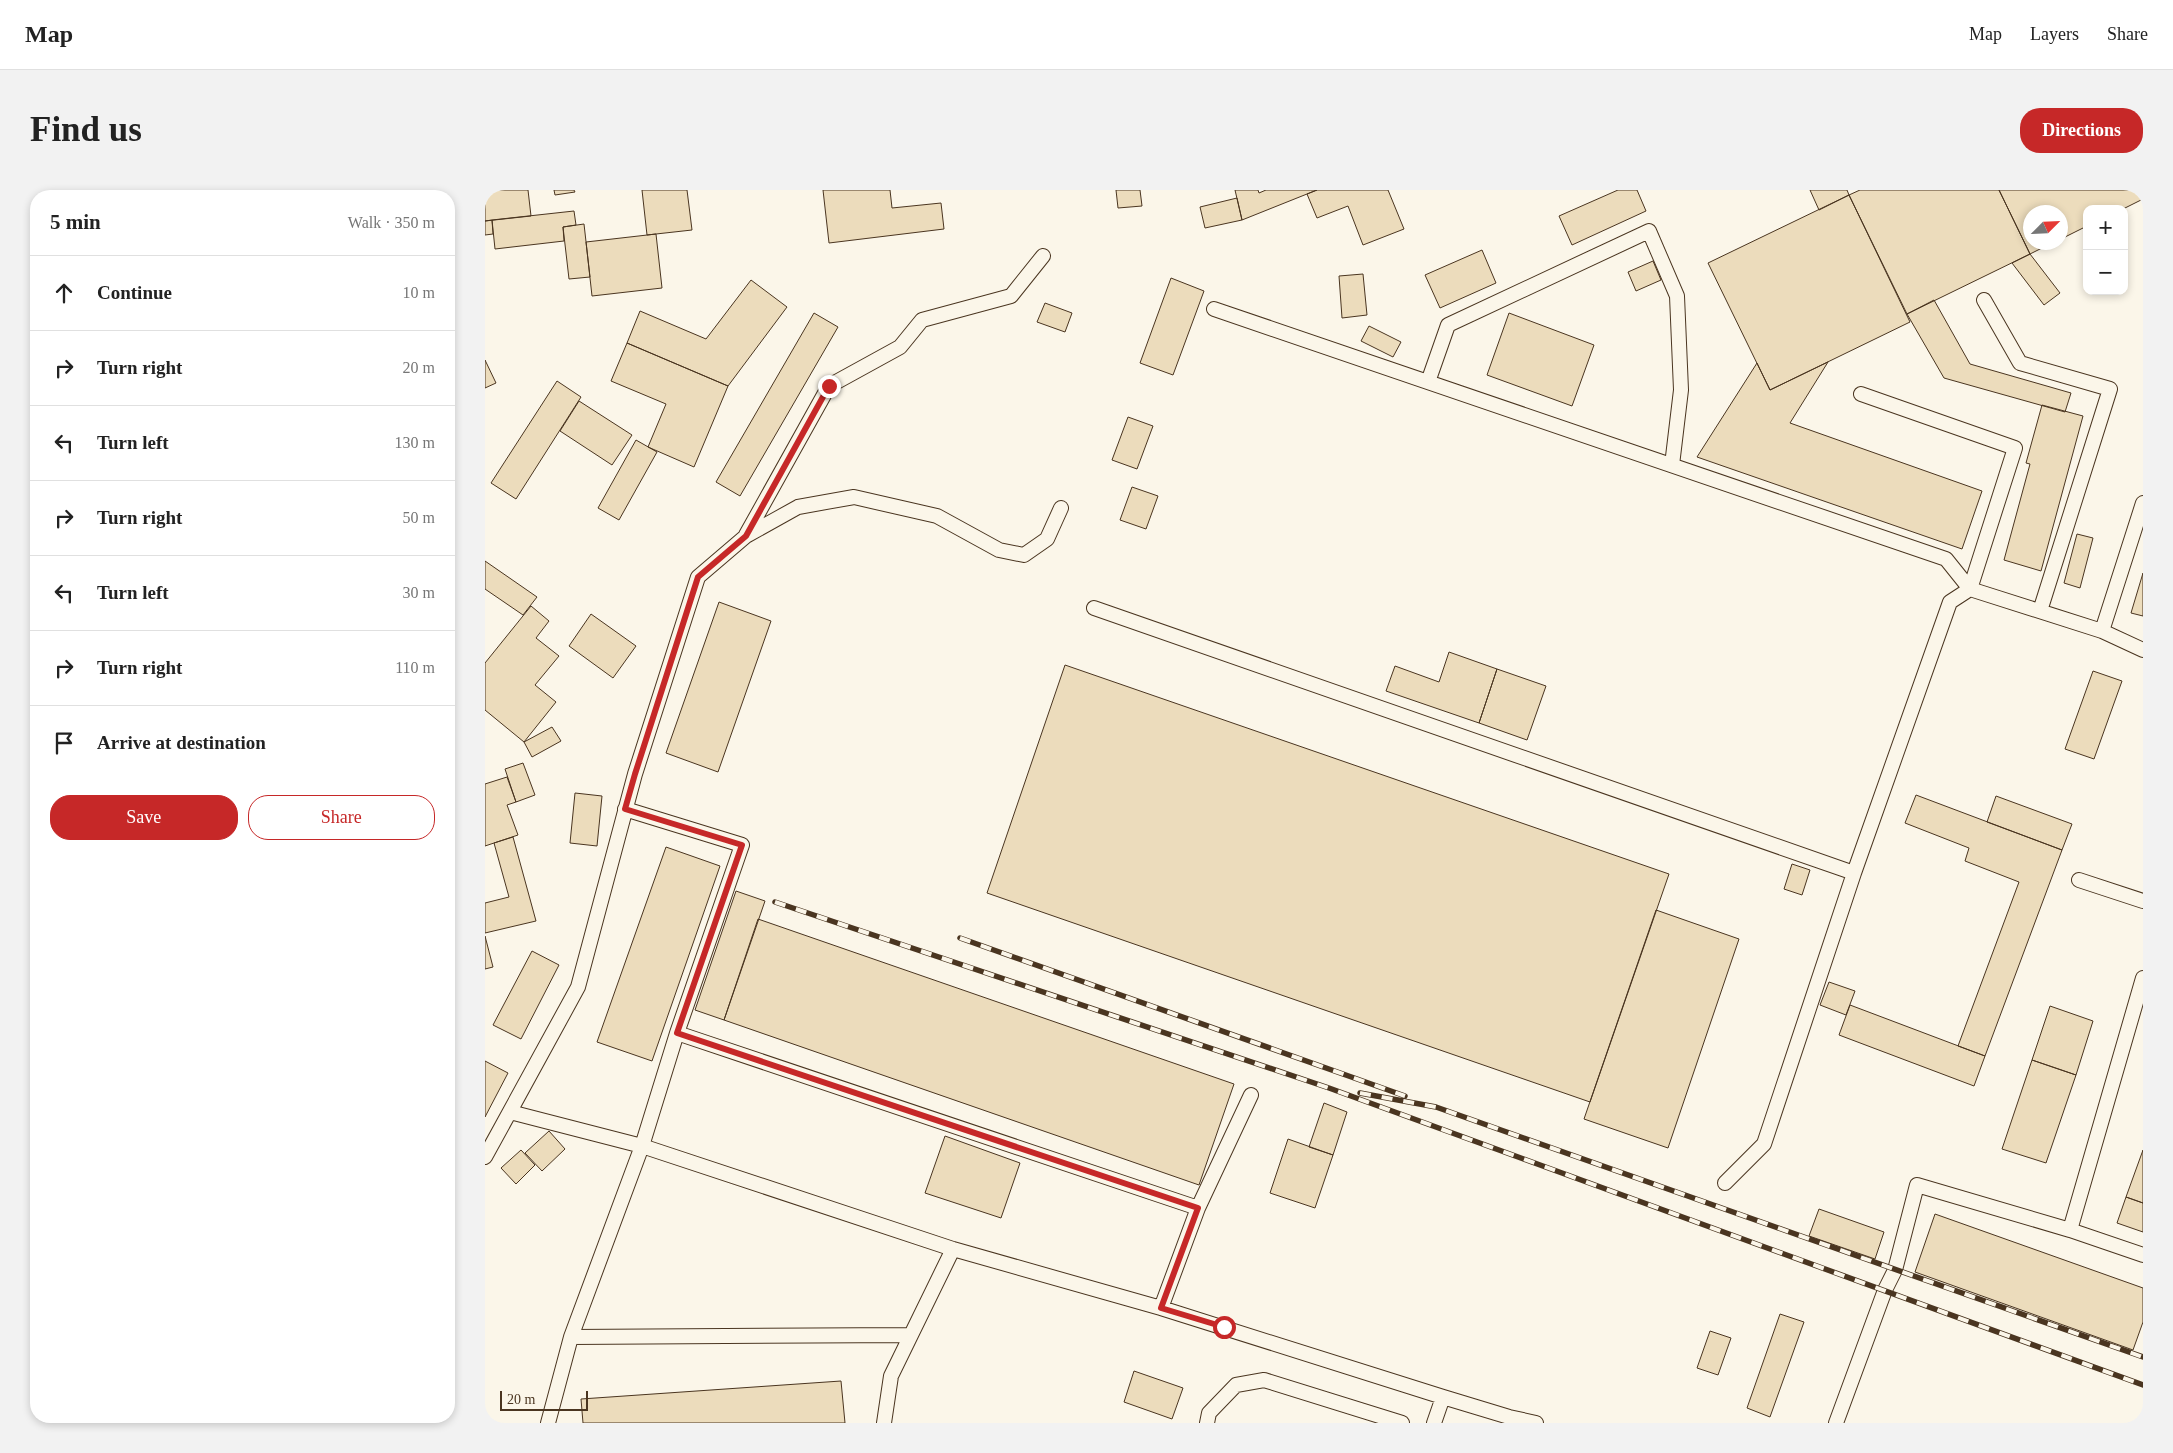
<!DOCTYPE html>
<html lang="en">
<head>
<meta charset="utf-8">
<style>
	:root { --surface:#fff; --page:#f2f2f2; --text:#222; --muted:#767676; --line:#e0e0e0; --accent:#c62828 }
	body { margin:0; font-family:"Times New Roman",serif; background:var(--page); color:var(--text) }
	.controls { position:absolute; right:15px; top:15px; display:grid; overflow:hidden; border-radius:10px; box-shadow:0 2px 8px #0003 }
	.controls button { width:45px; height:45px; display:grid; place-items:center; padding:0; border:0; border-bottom:1px solid var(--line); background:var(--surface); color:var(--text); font:25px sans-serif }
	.compass { position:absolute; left:1538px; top:15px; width:45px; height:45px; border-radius:50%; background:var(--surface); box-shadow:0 2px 8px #0003; rotate:66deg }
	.scale { position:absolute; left:15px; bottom:12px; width:88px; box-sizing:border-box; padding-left:5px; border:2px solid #4a3520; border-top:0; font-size:14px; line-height:18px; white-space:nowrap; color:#4a3520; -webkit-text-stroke:4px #fbf6e9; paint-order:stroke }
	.stop { position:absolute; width:15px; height:15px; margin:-11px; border:4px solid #c62828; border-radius:50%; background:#fff }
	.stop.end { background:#c62828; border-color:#fff; box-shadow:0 1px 5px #0008 }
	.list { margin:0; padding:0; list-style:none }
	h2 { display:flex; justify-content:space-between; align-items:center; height:65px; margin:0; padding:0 20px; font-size:21px }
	h2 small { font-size:16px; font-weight:400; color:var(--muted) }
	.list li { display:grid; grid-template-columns:32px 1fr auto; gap:15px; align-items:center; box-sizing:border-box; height:75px; padding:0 20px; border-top:1px solid var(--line) }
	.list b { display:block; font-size:19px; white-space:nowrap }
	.list em { font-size:16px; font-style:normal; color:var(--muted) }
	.actions { display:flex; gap:10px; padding:15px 20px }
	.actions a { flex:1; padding:11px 0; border:1px solid var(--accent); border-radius:20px; text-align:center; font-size:18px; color:var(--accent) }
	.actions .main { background:var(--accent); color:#fff }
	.icon { flex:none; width:28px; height:28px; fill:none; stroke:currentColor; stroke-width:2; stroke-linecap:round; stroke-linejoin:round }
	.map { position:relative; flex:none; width:1658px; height:1233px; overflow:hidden; border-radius:20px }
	header { display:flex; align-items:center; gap:30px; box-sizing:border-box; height:70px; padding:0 25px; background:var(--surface); border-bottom:1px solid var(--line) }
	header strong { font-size:24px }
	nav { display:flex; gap:28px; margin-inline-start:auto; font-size:18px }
	.intro { display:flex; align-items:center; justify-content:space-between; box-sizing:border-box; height:120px; padding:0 30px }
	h1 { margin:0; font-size:35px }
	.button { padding:12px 22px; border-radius:20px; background:var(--accent); color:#fff; font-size:18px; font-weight:700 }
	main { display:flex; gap:30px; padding:0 30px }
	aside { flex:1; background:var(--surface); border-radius:20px; box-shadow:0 2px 8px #0003 }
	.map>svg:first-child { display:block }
</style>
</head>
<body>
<header>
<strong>Map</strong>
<nav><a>Map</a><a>Layers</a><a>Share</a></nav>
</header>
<div class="intro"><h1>Find us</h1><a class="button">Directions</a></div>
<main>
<aside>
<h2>5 min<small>Walk · 350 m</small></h2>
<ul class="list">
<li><svg class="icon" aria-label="ahead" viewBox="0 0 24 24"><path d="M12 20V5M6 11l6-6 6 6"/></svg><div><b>Continue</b></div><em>10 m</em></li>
<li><svg class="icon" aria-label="right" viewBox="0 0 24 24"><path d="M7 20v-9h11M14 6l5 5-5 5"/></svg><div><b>Turn right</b></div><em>20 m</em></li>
<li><svg class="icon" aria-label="left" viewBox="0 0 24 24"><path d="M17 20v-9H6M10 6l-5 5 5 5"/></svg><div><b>Turn left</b></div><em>130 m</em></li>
<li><svg class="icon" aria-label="right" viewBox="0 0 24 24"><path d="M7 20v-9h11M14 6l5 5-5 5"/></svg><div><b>Turn right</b></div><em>50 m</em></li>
<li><svg class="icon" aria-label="left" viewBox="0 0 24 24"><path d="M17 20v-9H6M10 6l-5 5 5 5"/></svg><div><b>Turn left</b></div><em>30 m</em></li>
<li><svg class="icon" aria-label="right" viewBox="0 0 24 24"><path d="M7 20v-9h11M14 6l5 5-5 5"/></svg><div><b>Turn right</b></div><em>110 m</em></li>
<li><svg class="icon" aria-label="arrive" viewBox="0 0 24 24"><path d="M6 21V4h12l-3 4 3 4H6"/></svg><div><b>Arrive at destination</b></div></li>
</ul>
<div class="actions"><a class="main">Save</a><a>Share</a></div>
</aside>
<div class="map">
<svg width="1658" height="1233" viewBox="0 0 1658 1233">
	<rect width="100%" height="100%" fill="#fbf6e9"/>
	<path fill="#ecdcbc" stroke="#4a3520" d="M9,0H43L46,26L0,31V1Z
		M69,0H89L90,2L70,5Z
		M157,0H202L207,40L162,45Z
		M338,0H405L407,18L456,13L459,39L344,53Z
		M631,0H655L657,16L633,18Z
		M750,0H773L774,3L781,0H832L757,30Z
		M832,0H903L919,39L878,55L863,16L832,28L822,4Z
		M1133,0H1152L1161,21L1087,55L1074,26Z
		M1325,0H1362L1364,5L1334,20Z
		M1375,0H1514L1545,64L1422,124L1364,5Z
		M1514,0H1658V9L1638,19H1602V36L1576,49V22H1546V52H1569L1545,64Z
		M1364,5L1425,132L1285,200L1223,73Z
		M752,8L757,30L720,38L715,17Z
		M89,21L91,35L78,37L79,51L10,59L7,30Z
		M7,30L8,44L0,45V31Z
		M99,34L105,87L84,89L78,37Z
		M171,44L177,98L107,106L101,52Z
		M997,60L1011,93L955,118L940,85Z
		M1545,64L1575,103L1559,115L1527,73Z
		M1168,71L1176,90L1151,101L1143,82Z
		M878,84L882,125L857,128L854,86Z
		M686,88L719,101L688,185L655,173Z
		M266,90L302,117L243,196L142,153L155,121L221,149Z
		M1449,110L1485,174L1586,203L1580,222L1459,188L1422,124Z
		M560,113L587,123L580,142L552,132Z
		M329,123L353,137L255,306L231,292Z
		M1024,123L1109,155L1087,216L1002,185Z
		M884,136L916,152L908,167L876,151Z
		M142,153L243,196L209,277L163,257L181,214L126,191Z
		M0,170L11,193L0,198Z
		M1343,172L1305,233L1497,301L1477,359L1212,267L1272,173L1285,200Z
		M72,191L96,207L31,309L6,293Z
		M94,211L147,245L127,275L75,241Z
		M1557,215L1598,226L1556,381L1519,370L1545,274L1541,273Z
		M643,227L668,236L652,279L627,270Z
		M151,250L172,262L134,330L113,318Z
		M647,297L673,306L661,339L635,330Z
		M1592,344L1608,348L1595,398L1579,393Z
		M0,371L52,407L38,425L0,399Z
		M1658,383V426L1646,423Z
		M234,412L286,431L233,582L181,563Z
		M46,416L64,431L51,448L74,466L50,495L71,512L39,552L0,520V473Z
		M106,424L151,456L128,488L84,456Z
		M964,462L1012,479L994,533L901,501L910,476L954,492Z
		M580,475L1184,684L1105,912L502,703Z
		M1012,479L1061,496L1042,550L994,533Z
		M1608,481L1637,491L1609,569L1580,559Z
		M67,537L76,551L47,567L39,552Z
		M38,573L50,605L31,612L20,579Z
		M22,587L31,612L22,615L33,645L0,656V594Z
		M90,603L117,606L112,656L85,653Z
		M1431,605L1577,660L1500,866L1473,856L1534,692L1480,671L1484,658L1420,633Z
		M1511,606L1587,634L1577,660L1502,632Z
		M28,647L51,731L0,743V713L24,707L9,653Z
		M181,657L235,676L167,871L112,852Z
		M1307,674L1325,680L1317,705L1299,699Z
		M251,701L280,711L239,830L210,820Z
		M1171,720L1254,749L1183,958L1099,929Z
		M273,729L749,894L714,995L239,830Z
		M0,746L8,777L0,779Z
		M47,761L74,775L36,849L8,835Z
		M1344,792L1370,801L1361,825L1335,815Z
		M1365,815L1500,866L1489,896L1354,845Z
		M1565,816L1608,831L1591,885L1547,870Z
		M1547,870L1591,885L1561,973L1517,959Z
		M0,871L23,883L0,927Z
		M839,913L862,922L848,965L824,957Z
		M64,941L80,959L57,981L40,963Z
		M460,946L535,973L516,1028L440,1003Z
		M803,949L848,965L830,1018L785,1003Z
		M36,960L50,975L31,994L16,978Z
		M1658,960V1013L1641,1007Z
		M1641,1007L1658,1013V1042L1632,1033Z
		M1334,1019L1399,1042L1390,1069L1324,1046Z
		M1450,1024L1658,1098V1132L1648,1160L1430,1082Z
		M1295,1124L1319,1132L1285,1227L1262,1218Z
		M1225,1141L1246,1148L1233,1185L1212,1178Z
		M649,1181L698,1198L687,1229L639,1212Z
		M356,1191L360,1233H98L96,1209Z"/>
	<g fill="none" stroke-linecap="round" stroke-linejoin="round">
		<defs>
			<path id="service" d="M1499,110L1535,173L1625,199L1555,421
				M729,119L1461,369L1485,399L1617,441L1658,460
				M943,192L963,135L1164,41L1192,106L1196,200L1187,275
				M261,345L344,196L415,157L437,130L526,106L558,66
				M609,418L1369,683L1465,412L1485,399L1530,258L1376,204
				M1617,441L1658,313
				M140,619L257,655L192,843
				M1594,690L1658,711
				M1658,788L1585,1040L1658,1065
				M25,922L157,956L468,1059L676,1118L958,1207L1024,1227L1051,1233
				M0,967L93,797L150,584L213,387L261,346L313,317L369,307L452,326L514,360L539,365L562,349L576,318
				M1240,993L1279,954L1369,683
				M676,1118L713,1018L766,905
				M86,1147L425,1145
				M63,1233L86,1147L157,956L192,843L713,1018
				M399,1233L406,1186L468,1059
				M722,1233L724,1223L751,1195L779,1190L917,1233
				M949,1233L958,1207
				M1351,1233L1400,1100L1410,1080L1432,995L1585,1040"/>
		</defs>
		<use href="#service" stroke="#4a3520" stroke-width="16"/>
		<use href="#service" stroke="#fbf6e9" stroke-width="14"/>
		<defs>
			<path id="rail" d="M290,712L844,898L1658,1195
				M475,748L920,906
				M875,903L951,917L1658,1167"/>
		</defs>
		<use href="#rail" stroke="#4a3520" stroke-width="5.5"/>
		<use href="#rail" stroke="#fbf6e9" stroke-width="4" stroke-dasharray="11" stroke-linecap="butt"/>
	</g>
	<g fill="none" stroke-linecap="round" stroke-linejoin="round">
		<path stroke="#c62828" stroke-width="6" d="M344,196L261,346L213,387L150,584L140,619L257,655L192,843L713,1018L676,1118L739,1137"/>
	</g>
</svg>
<div class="controls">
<button>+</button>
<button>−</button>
</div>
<svg class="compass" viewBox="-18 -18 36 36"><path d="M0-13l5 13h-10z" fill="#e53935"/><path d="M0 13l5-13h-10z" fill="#767676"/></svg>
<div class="scale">20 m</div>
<div class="stop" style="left:739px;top:1137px"></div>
<div class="stop end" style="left:344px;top:196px"></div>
</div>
</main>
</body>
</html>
